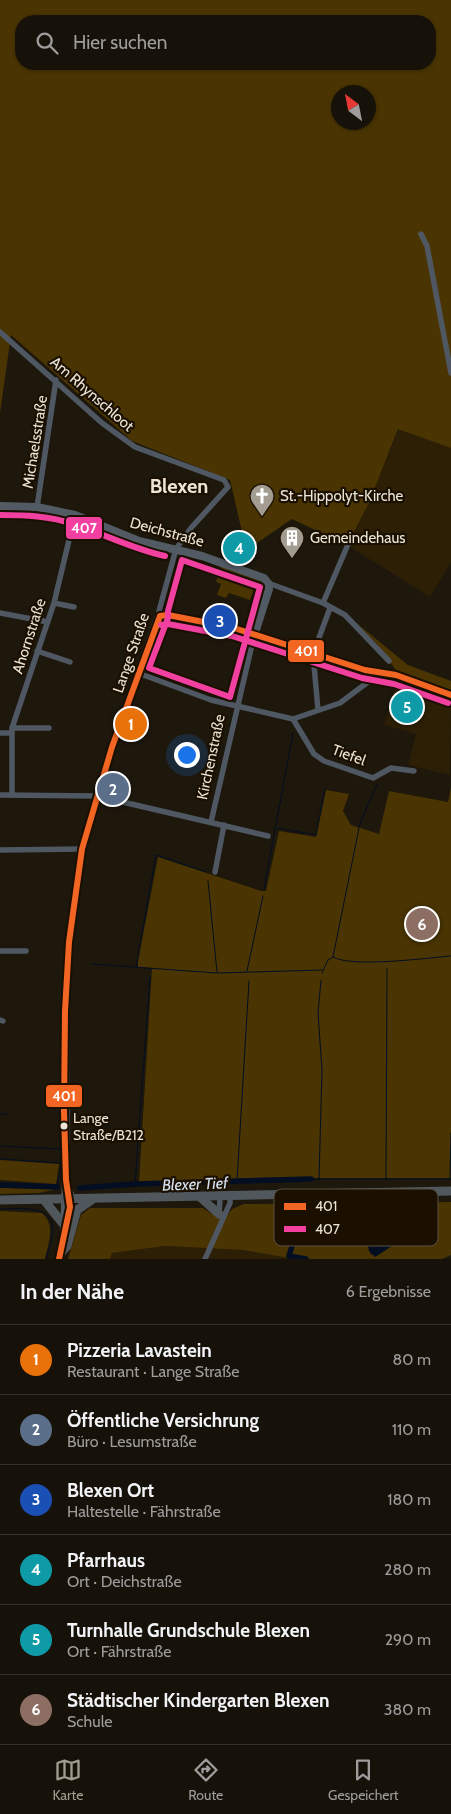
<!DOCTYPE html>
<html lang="de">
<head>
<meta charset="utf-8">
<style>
	:root { --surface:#161109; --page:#1f1a12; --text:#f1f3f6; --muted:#9e9d9c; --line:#35312a; --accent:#a39c90 }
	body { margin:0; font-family:Cabin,sans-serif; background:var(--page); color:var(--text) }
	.compass { position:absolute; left:331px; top:85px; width:45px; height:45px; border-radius:50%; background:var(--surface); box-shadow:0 1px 4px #0004; rotate:328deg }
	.you { position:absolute; left:186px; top:754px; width:18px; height:18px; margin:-12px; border:4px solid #fff; border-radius:50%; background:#1a73e8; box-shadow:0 0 0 8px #1a73e833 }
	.badge { display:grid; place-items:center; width:32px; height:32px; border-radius:50%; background:var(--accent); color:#fff; font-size:16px; font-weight:700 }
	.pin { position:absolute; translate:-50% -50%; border:2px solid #fff; box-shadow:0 1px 5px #0006 }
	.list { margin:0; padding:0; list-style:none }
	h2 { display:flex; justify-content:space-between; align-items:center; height:65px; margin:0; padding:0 20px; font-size:21px }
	h2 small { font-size:16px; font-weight:400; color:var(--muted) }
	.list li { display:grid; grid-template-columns:32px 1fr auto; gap:15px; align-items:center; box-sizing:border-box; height:70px; padding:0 20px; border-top:1px solid var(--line) }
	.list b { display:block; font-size:19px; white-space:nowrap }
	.list p { margin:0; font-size:16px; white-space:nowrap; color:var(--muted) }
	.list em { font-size:16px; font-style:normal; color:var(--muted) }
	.icon { flex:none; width:28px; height:28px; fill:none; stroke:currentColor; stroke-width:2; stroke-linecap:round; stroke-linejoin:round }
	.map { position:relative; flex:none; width:451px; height:1259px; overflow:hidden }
	.search { position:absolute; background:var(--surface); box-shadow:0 1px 4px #0004; left:15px; right:15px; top:15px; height:55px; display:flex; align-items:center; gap:12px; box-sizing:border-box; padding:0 18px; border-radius:20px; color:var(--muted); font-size:19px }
	.sheet { height:485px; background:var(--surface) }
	nav { display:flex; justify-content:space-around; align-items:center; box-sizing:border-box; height:70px; border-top:1px solid var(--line); background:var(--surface); font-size:14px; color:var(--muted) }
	nav a { display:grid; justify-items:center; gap:2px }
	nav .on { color:var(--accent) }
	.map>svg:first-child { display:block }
</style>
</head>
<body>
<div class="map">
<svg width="451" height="1259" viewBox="0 0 451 1259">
	<rect width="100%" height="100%" fill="#1d170c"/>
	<path fill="#2c1f05" d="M399,428L451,447V562L430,597L347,545L369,503Z
		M397,681L451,701L450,775L408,765L416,734L384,725Z
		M165,1246L243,1250L295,1259H110L112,1253Z"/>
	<path fill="#493402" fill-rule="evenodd" d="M0,0H451V448L398,429L369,503L347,545L292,519L254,545L242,532L230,480L132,441L11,335L0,413ZM21,21H430V64H21ZM338,92H368V122H338Z
		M221,565L261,581L265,586L263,593L254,589L250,600L229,593L226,598L217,595L221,584L216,582Z
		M354,621L408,665L451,681V692L398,673L377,644Z
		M451,787V1178H317L139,1182L152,968L138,967V961L158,857L261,891H266L279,831L316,837L326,790L349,794L343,811L351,825L379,834L389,791L448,802Z
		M0,1160L59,1164L56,1184L0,1180Z
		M0,1187L6,1188L57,1189L39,1193L0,1194Z
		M451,1202V1255L442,1259H295L243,1250L165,1246L112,1253L110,1259H68L81,1215L90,1208H203L212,1214L226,1217L232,1209L244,1204ZM366,1217C386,1224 403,1216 420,1228L371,1255L367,1240L370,1236L375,1237L379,1234Z
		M0,1211L42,1213C56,1225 48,1244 45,1259H0Z"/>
	<path fill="#030e22" d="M366,1217L382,1222H417L420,1228L375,1257L369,1251L367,1240L370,1236H377L378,1231L373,1227L362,1223L361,1219Z"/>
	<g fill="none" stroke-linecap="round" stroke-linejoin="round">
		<path stroke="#030e22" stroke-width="1" d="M277,828L316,835L325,789
			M208,881L217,972
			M264,889L293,733
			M333,957C351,968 427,958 451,956
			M91,964L217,973L322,970
			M136,968L156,855L206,872
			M247,971L263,896
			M322,973L328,960L333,957L360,823L377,784
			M0,1114H7
			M0,1146L60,1149
			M0,1159L61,1163
			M386,1178L387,969
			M311,1179H451
			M319,1179L322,1070L318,1013L321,980
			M450,1179L451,1133
			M237,1181L249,981
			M135,1184L150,977
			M57,1187L61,1167L60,1137
			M0,1209C17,1209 51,1204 53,1228C53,1238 48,1250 46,1259"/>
		<path stroke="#030e22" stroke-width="5.5" d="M0,1185L57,1187
			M80,1188L135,1184L311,1179
			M304,1207L289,1256L306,1259"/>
		<path stroke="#4f5862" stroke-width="5.5" d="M421,234L427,246L451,373
			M0,332L102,423L135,447L224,480L228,487L191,528L176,549L159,611L160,616
			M37,507L56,380
			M268,583L323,603L345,615L389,661
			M54,603L74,607
			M323,603L349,542
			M0,613L48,622
			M37,651L70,662
			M138,673L211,700L293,719L340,703L380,673
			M318,710L313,654L330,608
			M293,719L314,754L324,761L373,778L391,768L414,771
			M12,728H49
			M0,733H12
			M0,795L97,796L268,836
			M12,795V728L54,603L75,515
			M211,822L254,636
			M0,850L82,849
			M215,872L224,825
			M0,951H26
			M0,1020L3,1021
			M219,1216L220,1197
			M205,1259L230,1203V1196"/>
		<path stroke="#525a63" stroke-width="8" d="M0,506L37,507L75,515L139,541L202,556L264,578L268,583L269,589L254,636
			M64,1230L66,1178L65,1011L69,942L82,849L112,747L158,618L168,615L234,628L365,670L396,675L451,695
			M59,1259L70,1211V1194"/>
		<path stroke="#50585e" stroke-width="9" d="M200,1197L219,1214
			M0,1200L451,1191
			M44,1200L64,1225
			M60,1254L67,1246L77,1210L93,1199"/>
		<defs>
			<path id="bus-1" d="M160,616L168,615L234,628L365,670L396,675L451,695
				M59,1259L70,1207L66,1180L64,1112L65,1011L69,942L82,849L112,747L160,616"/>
			<path id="bus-2" d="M0,515C25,515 50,516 73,524C104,534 133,549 165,556
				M182,560L260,587L230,697L149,668L168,618V611Z
				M161,625L168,624L232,636L362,678L394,684L448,703"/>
		</defs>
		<use href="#bus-1" stroke="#1b1000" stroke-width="10"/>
		<use href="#bus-2" stroke="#1b1000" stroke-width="10"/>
		<use href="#bus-1" stroke="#f26522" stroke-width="6"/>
		<use href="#bus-2" stroke="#f240a1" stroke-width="6"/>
	</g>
	<defs>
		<symbol id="church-pin" viewBox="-11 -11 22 30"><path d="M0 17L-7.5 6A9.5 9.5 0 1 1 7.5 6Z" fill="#a39c90" stroke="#1b1000"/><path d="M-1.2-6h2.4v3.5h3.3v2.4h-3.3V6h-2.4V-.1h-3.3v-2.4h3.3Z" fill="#fff"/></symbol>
		<symbol id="building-pin" viewBox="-11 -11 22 30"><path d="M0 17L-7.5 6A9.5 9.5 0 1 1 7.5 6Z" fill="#a39c90" stroke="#1b1000"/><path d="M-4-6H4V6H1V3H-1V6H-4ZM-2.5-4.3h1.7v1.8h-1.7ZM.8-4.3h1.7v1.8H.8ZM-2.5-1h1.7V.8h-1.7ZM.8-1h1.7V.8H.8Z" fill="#fff"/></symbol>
	</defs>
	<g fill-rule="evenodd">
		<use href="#church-pin" x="248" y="482" width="28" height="38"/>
		<use href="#building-pin" x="278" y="524" width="28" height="38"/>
	</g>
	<circle fill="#ebe4d7" stroke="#1b1000" stroke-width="2" cx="64" cy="1126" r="4.5"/>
	<g text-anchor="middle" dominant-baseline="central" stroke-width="4.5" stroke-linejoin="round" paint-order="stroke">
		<g font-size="14" fill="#ebe4d7" stroke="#1b1000" text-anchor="start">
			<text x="73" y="1118">Lange<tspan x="73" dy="17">Straße/B212</tspan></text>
		</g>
		<g font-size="15" fill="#ebe4d7" stroke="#1b1000">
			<text transform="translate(92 394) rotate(41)">Am Rhynschloot</text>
			<text transform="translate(35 442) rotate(-81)">Michaelsstraße</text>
			<text transform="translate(167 532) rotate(15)">Deichstraße</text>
			<text transform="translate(29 636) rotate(-72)">Ahornstraße</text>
			<text transform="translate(131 653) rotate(-71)">Lange Straße</text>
			<text transform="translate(349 755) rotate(20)">Tiefel</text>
			<text transform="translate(211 757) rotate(-78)">Kirchenstraße</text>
		</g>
		<g font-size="15" fill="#ebe4d7" stroke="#1b1000" text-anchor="start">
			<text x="280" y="496">St.-Hippolyt-Kirche</text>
			<text x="310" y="538">Gemeindehaus</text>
		</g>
		<g font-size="16" font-style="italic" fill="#d6e3f2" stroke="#1b1000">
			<text transform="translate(195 1184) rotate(-2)">Blexer Tief</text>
		</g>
		<g font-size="20" font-weight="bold" fill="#ebe4d7" stroke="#1b1000">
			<text x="179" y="486">Blexen</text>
		</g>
	</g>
	<rect x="274" y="1189" width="164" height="57" rx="8" fill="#1b1000" stroke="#595040" stroke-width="1"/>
	<rect x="284" y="1203" width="22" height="7" fill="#f26522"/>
	<rect x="284" y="1226" width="22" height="6" fill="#f240a1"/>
	<g font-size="14" fill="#ebe4d7">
		<text x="315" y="1211">401</text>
		<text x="315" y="1234">407</text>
	</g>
	<g stroke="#1b1000" stroke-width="2">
		<rect x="65" y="516" width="38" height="24" rx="5" fill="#f240a1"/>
		<rect x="287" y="639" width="38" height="24" rx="5" fill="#f26522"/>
		<rect x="45" y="1084" width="38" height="24" rx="5" fill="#f26522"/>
	</g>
	<g font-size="14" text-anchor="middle" font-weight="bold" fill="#fff">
		<text x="84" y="533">407</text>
		<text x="306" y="656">401</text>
		<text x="64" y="1101">401</text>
	</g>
</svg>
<svg class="compass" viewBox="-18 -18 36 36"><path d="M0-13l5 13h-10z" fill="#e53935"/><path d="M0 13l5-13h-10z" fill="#9e9d9c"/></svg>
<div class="you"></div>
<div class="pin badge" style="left:131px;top:724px;background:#e8710a">1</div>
<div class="pin badge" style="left:113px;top:789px;background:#5c6f8a">2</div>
<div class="pin badge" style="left:220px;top:621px;background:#1a4fb4">3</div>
<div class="pin badge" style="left:239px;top:548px;background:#0f9aa8">4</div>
<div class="pin badge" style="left:407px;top:707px;background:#0f9aa8">5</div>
<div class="pin badge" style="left:422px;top:924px;background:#8d6e63">6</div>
<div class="search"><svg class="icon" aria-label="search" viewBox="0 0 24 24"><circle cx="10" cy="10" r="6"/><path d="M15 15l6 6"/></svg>Hier suchen</div>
</div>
<section class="sheet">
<h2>In der Nähe<small>6 Ergebnisse</small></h2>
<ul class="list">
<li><span class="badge" style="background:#e8710a">1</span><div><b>Pizzeria Lavastein</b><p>Restaurant · Lange Straße</p></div><em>80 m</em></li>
<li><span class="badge" style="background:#5c6f8a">2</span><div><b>Öffentliche Versichrung</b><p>Büro · Lesumstraße</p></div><em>110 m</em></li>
<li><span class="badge" style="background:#1a4fb4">3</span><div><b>Blexen Ort</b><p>Haltestelle · Fährstraße</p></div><em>180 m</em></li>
<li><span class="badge" style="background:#0f9aa8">4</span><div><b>Pfarrhaus</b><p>Ort · Deichstraße</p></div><em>280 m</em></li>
<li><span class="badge" style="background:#0f9aa8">5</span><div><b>Turnhalle Grundschule Blexen</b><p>Ort · Fährstraße</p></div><em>290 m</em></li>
<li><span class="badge" style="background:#8d6e63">6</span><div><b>Städtischer Kindergarten Blexen</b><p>Schule</p></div><em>380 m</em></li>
</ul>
</section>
<nav>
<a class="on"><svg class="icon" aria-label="map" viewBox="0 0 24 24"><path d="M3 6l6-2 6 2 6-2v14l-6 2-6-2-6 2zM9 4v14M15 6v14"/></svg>Karte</a>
<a><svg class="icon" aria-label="directions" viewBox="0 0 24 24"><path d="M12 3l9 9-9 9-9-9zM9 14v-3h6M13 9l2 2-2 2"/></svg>Route</a>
<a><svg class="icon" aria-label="saved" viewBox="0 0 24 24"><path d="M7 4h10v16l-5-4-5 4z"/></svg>Gespeichert</a>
</nav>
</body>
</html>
